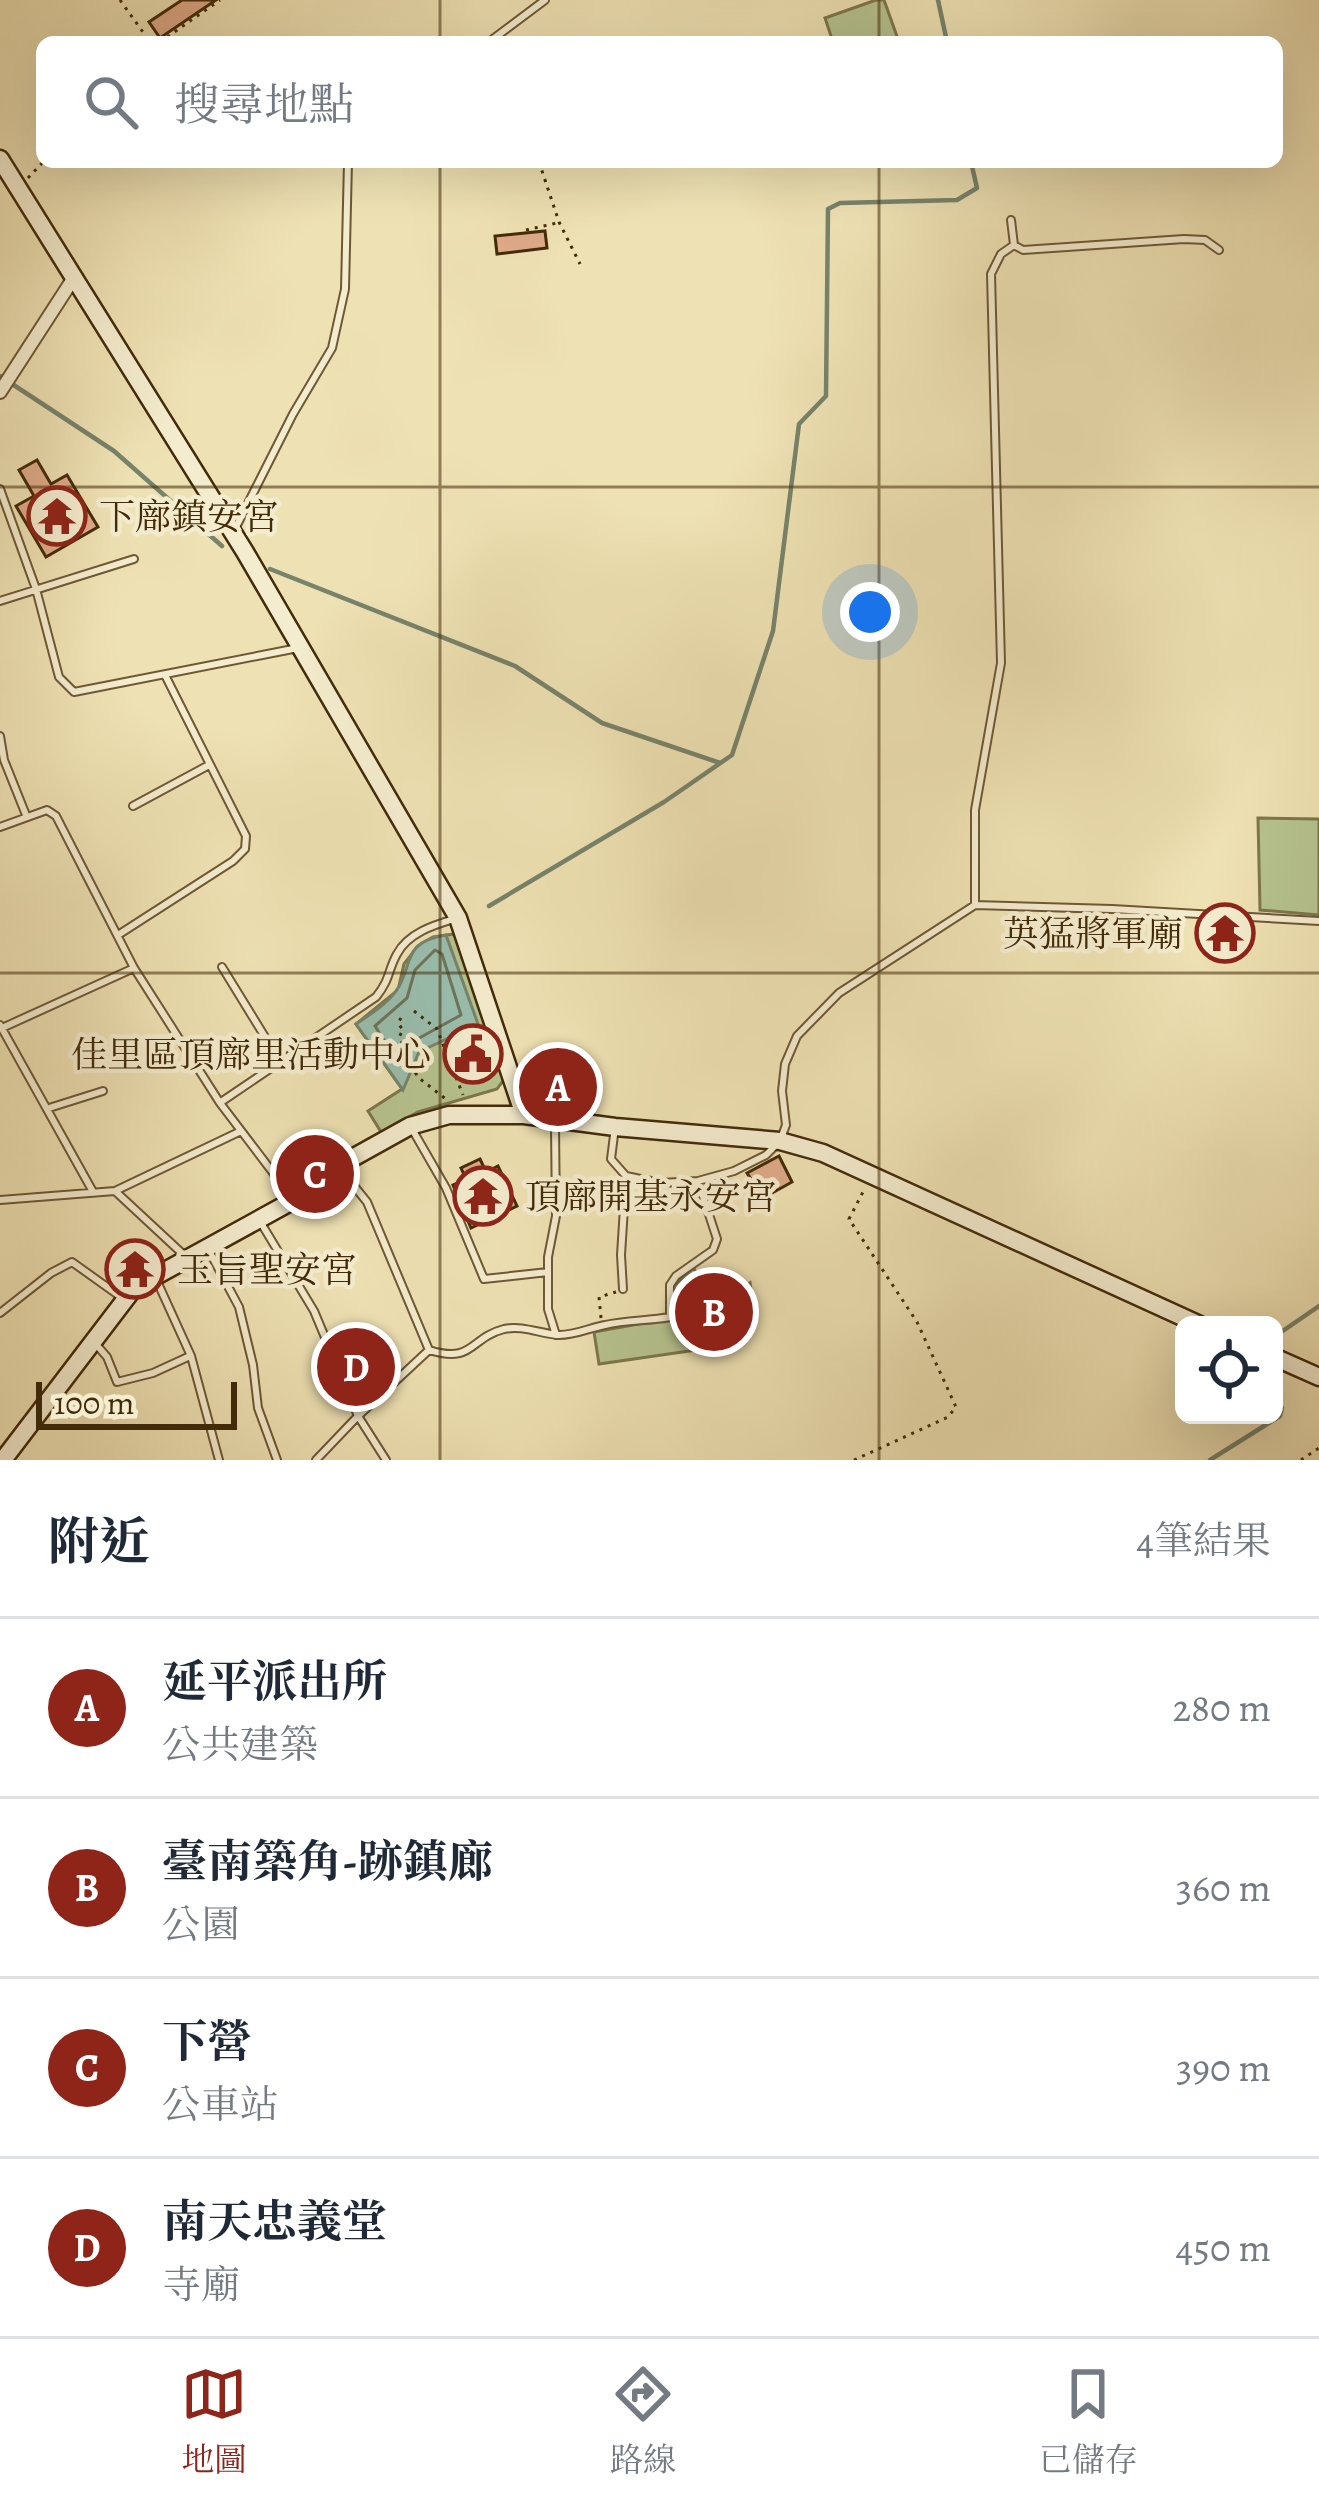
<!DOCTYPE html>
<html lang="zh-TW">
<head>
<meta charset="utf-8">
<style>
	:root { --surface:#fff; --page:#f2f2f3; --text:#1f2937; --muted:#747a83; --line:#e0e1e3; --accent:#8f2418 }
	body { margin:0; font-family:Alegreya,"Noto Serif TC",serif; background:var(--page); color:var(--text) }
	.controls { position:absolute; right:36px; bottom:36px; display:grid; overflow:hidden; border-radius:18px; box-shadow:0 12px 48px #0002 }
	.controls button { width:108px; height:108px; display:grid; place-items:center; padding:0; border:0; border-bottom:3px solid var(--line); background:var(--surface); color:var(--text); font:60px sans-serif }
	.scale { position:absolute; left:36px; bottom:30px; width:201px; box-sizing:border-box; padding-left:12px; border:6px solid #432b09; border-top:0; font-size:33px; line-height:42px; white-space:nowrap; color:#432b09; -webkit-text-stroke:9px #f4ecce; paint-order:stroke }
	.you { position:absolute; left:870px; top:612px; width:42px; height:42px; margin:-30px; border:9px solid #fff; border-radius:50%; background:#1a73e8; box-shadow:0 0 0 18px #1a73e833 }
	.badge { display:grid; place-items:center; width:78px; height:78px; border-radius:50%; background:var(--accent); color:#fff; font-size:39px; font-weight:700 }
	.pin { position:absolute; translate:-50% -50%; border:6px solid #fff; box-shadow:0 3px 12px #0006 }
	.list { margin:0; padding:0; list-style:none }
	h2 { display:flex; justify-content:space-between; align-items:center; height:156px; margin:0; padding:0 48px; font-size:51px }
	h2 small { font-size:39px; font-weight:400; color:var(--muted) }
	.list li { display:grid; grid-template-columns:78px 1fr auto; gap:36px; align-items:center; box-sizing:border-box; height:180px; padding:0 48px; border-top:3px solid var(--line) }
	.list b { display:block; font-size:45px; white-space:nowrap }
	.list p { margin:0; font-size:39px; white-space:nowrap; color:var(--muted) }
	.list em { font-size:39px; font-style:normal; color:var(--muted) }
	.icon { flex:none; width:66px; height:66px; fill:none; stroke:currentColor; stroke-width:2; stroke-linecap:round; stroke-linejoin:round }
	.map { position:relative; flex:none; width:1319px; height:1460px; overflow:hidden }
	.search { position:absolute; background:var(--surface); box-shadow:0 12px 48px #0002; left:36px; right:36px; top:36px; height:132px; display:flex; align-items:center; gap:30px; box-sizing:border-box; padding:0 42px; border-radius:18px; color:var(--muted); font-size:45px }
	.sheet { height:876px; background:var(--surface) }
	nav { display:flex; justify-content:space-around; align-items:center; box-sizing:border-box; height:168px; border-top:3px solid var(--line); background:var(--surface); font-size:33px; color:var(--muted) }
	nav a { display:grid; justify-items:center; gap:6px }
	nav .on { color:var(--accent) }
	.map>svg:first-child { display:block }
</style>
</head>
<body>
<div class="map">
<svg width="1319" height="1460" viewBox="0 0 1319 1460">
	<rect width="100%" height="100%" fill="#eee1b3"/>
	<filter id="stains"><feTurbulence type="fractalNoise" baseFrequency=".00167" numOctaves="4"/><feColorMatrix values="0 0 0 0 .2 0 0 0 0 .09 0 0 0 0 .02 0 0 0 .5 -.17"/></filter>
	<radialGradient id="worn" r=".72"><stop offset=".6" stop-color="#630" stop-opacity="0"/><stop offset="1" stop-color="#630" stop-opacity=".3"/></radialGradient>
	<path fill="#b6c38f" stroke="#7c774c" stroke-width="3" d="M876,0H884L899,42H833L825,18Z
		M1258,818L1319,819V915L1260,910Z
		M454,934L506,1077L497,1089L418,1112L381,1132L368,1111L402,1089L356,1024L398,990L404,964L418,946L433,937Z
		M693,1268L722,1303L750,1283L755,1319L696,1350L599,1364L594,1332L673,1318L677,1307L674,1286Z"/>
	<path fill="#99bead" stroke="#77836b" stroke-width="3" d="M446,935L478,1024L419,1052L403,1090L356,1024C369,1015 387,1004 396,991C414,967 400,942 446,935Z"/>
	<g fill="none" stroke-linecap="round" stroke-linejoin="round">
		<path stroke="#6e745b" stroke-width="3" d="M435,950L442,954L461,1015L412,1042L403,1057L396,1059L375,1026L407,998L415,970Z"/>
		<path stroke="#77836b" stroke-width="4.5" d="M938,0L947,42
			M0,376L114,451L222,546
			M270,569L515,666L602,723L720,763
			M489,906L664,802L732,755L773,631L799,424L826,396L828,209L840,203L957,200L977,188L971,162
			M1274,1337L1319,1306
			M1210,1460L1280,1416L1282,1408L1274,1394"/>
	</g>
	<path fill="#dfaa89" stroke="#432b09" stroke-width="3" d="M182,0H216L160,38L149,22Z
		M545,231L547,248L497,254L495,236Z
		M37,460L51,484L67,475L98,527L46,557L16,506L34,496L19,470Z
		M1203,924L1248,927L1247,940L1228,939L1227,949L1202,948Z
		M482,1031L494,1067L461,1077L451,1042Z
		M550,1067L553,1074L570,1067L578,1084L567,1089L572,1108L549,1105L538,1073Z
		M779,1156L792,1182L763,1198L747,1173Z
		M480,1159L486,1172L498,1166L517,1206L471,1228L453,1185L466,1179L461,1168Z
		M351,1341L380,1380L361,1394L338,1350Z"/>
	<g fill="none" stroke-linecap="round" stroke-linejoin="round">
		<defs>
			<path id="lane" d="M489,42L545,0
				M1014,245L1023,250L1184,239L1205,240L1219,250
				M0,489L36,589L59,677L74,692L298,648
				M235,529L293,414L332,348L345,289L348,162
				M0,601L134,559
				M0,736L4,760L26,815
				M133,806L209,765
				M0,827L47,810L56,816L134,968L220,1103L293,1199
				M975,905V810L1001,663L991,274L1001,254L1014,245L1011,220
				M118,935L233,861L245,849L246,836L166,677
				M222,967L281,1063
				M0,1025L92,1190
				M2,1028L134,968
				M221,1102L376,997C390,980 388,970 397,954C408,933 434,925 454,919
				M49,1108L103,1091
				M555,1125L556,1216L548,1257V1309L556,1335
				M615,1127L611,1159L626,1176L660,1183L698,1181L734,1171L766,1155L780,1141L786,1125L782,1091L785,1064L797,1036L839,993L975,905L1112,909L1319,921
				M412,1129L446,1188L484,1279L548,1272
				M338,1166L367,1202L429,1350L358,1416L386,1460
				M115,1191L241,1131
				M0,1200L115,1191L186,1257
				M261,1223L314,1311L358,1416L316,1460
				M208,1249L239,1307L253,1365L258,1408L277,1460
				M156,1279L191,1356L219,1460
				M623,1289L621,1255L626,1176
				M0,1313L51,1273L72,1262L121,1297
				M94,1342L107,1357L117,1382L153,1373L190,1356
				M429,1350C474,1364 469,1338 504,1329C524,1325 540,1334 559,1335C576,1335 589,1328 605,1325C626,1320 648,1321 670,1317V1285L676,1276L713,1250L717,1239L698,1181"/>
			<path id="street" d="M0,392L75,276"/>
			<path id="secondary" d="M0,159L245,552L458,918L524,1115
				M1274,1357L1319,1377
				M3,1460L134,1288L294,1200L338,1166L410,1126L449,1115H524L615,1127L780,1141L823,1153L1200,1325"/>
		</defs>
		<use href="#lane" stroke="#6e5834" stroke-width="10"/>
		<use href="#street" stroke="#6e5834" stroke-width="16"/>
		<use href="#secondary" stroke="#432b09" stroke-width="21"/>
		<path stroke="#432b09" stroke-width="3" stroke-dasharray="3 6" stroke-linecap="butt" d="M120,0L150,42
			M160,42L220,0
			M539,162L559,222L580,264
			M28,178L43,162
			M526,230L557,223
			M414,1011L437,1029L463,1095
			M401,1018L398,1023L403,1030L399,1037L410,1057L409,1064L419,1078L447,1100
			M601,1318L599,1297L616,1292
			M854,1460L948,1417L956,1407L917,1322L849,1219L865,1188
			M1301,1460L1319,1448"/>
		<use href="#lane" stroke="#f4ecce" stroke-width="6"/>
		<use href="#street" stroke="#f4ecce" stroke-width="12"/>
		<use href="#secondary" stroke="#f4ecce" stroke-width="16"/>
	</g>
	<path fill="none" stroke="#432b09" stroke-width="3" stroke-opacity="0.55" d="M440,0V42M879,0V42M440,162V1460M879,162V1460M0,487H1319M0,973H1319"/>
	<defs>
		<symbol id="temple-ring" viewBox="-11 -11 22 22"><circle r="9.5" fill="#f4ecce" stroke="#8f2418" stroke-width="1.5"/><path d="M0-6L5-2H3V0L6.5 2.5H4V6H1.5V3h-3V6H-4V2.5H-6.5L-3 0V-2H-5Z" fill="#8f2418"/></symbol>
		<symbol id="civic-ring" viewBox="-11 -11 22 22"><circle r="9.5" fill="#f4ecce" stroke="#8f2418" stroke-width="1.5"/><path d="M-.6-6.5H3V-4.5H.6V-3L4-1V1h2V6H-6V1h2V-1L-.6-3ZM-1.2 2.5V6h2.4V2.5Z" fill="#8f2418"/></symbol>
	</defs>
	<g fill-rule="evenodd">
		<use href="#temple-ring" x="24" y="483" width="66" height="66"/>
		<use href="#temple-ring" x="1192" y="900" width="66" height="66"/>
		<use href="#civic-ring" x="440" y="1021" width="66" height="66"/>
		<use href="#temple-ring" x="450" y="1163" width="66" height="66"/>
		<use href="#temple-ring" x="102" y="1236" width="66" height="66"/>
	</g>
	<g text-anchor="middle" dominant-baseline="central" stroke-width="9" stroke-linejoin="round" paint-order="stroke">
		<g font-size="36" fill="#432b09" stroke="#f4ecce" text-anchor="start">
			<text x="99" y="516">下廍鎮安宮</text>
			<text x="1183" y="933" text-anchor="end">英猛將軍廟</text>
			<text x="431" y="1054" text-anchor="end">佳里區頂廍里活動中心</text>
			<text x="525" y="1196">頂廍開基永安宮</text>
			<text x="177" y="1269">玉旨聖安宮</text>
		</g>
	</g>
	<rect width="100%" height="100%" filter="url(#stains)"/>
	<rect width="100%" height="100%" fill="url(#worn)"/>
</svg>
<div class="controls">
<button><svg class="icon" aria-label="locate" viewBox="0 0 24 24"><circle cx="12" cy="12" r="6"/><path d="M12 2v4M12 18v4M2 12h4M18 12h4"/></svg></button>
</div>
<div class="scale">100 m</div>
<div class="you"></div>
<div class="pin badge" style="left:558px;top:1087px">A</div>
<div class="pin badge" style="left:714px;top:1312px">B</div>
<div class="pin badge" style="left:315px;top:1174px">C</div>
<div class="pin badge" style="left:356px;top:1367px">D</div>
<div class="search"><svg class="icon" aria-label="search" viewBox="0 0 24 24"><circle cx="10" cy="10" r="6"/><path d="M15 15l6 6"/></svg>搜尋地點</div>
</div>
<section class="sheet">
<h2>附近<small>4筆結果</small></h2>
<ul class="list">
<li><span class="badge">A</span><div><b>延平派出所</b><p>公共建築</p></div><em>280 m</em></li>
<li><span class="badge">B</span><div><b>臺南築角-跡鎮廊</b><p>公園</p></div><em>360 m</em></li>
<li><span class="badge">C</span><div><b>下營</b><p>公車站</p></div><em>390 m</em></li>
<li><span class="badge">D</span><div><b>南天忠義堂</b><p>寺廟</p></div><em>450 m</em></li>
</ul>
</section>
<nav>
<a class="on"><svg class="icon" aria-label="map" viewBox="0 0 24 24"><path d="M3 6l6-2 6 2 6-2v14l-6 2-6-2-6 2zM9 4v14M15 6v14"/></svg>地圖</a>
<a><svg class="icon" aria-label="directions" viewBox="0 0 24 24"><path d="M12 3l9 9-9 9-9-9zM9 14v-3h6M13 9l2 2-2 2"/></svg>路線</a>
<a><svg class="icon" aria-label="saved" viewBox="0 0 24 24"><path d="M7 4h10v16l-5-4-5 4z"/></svg>已儲存</a>
</nav>
</body>
</html>
